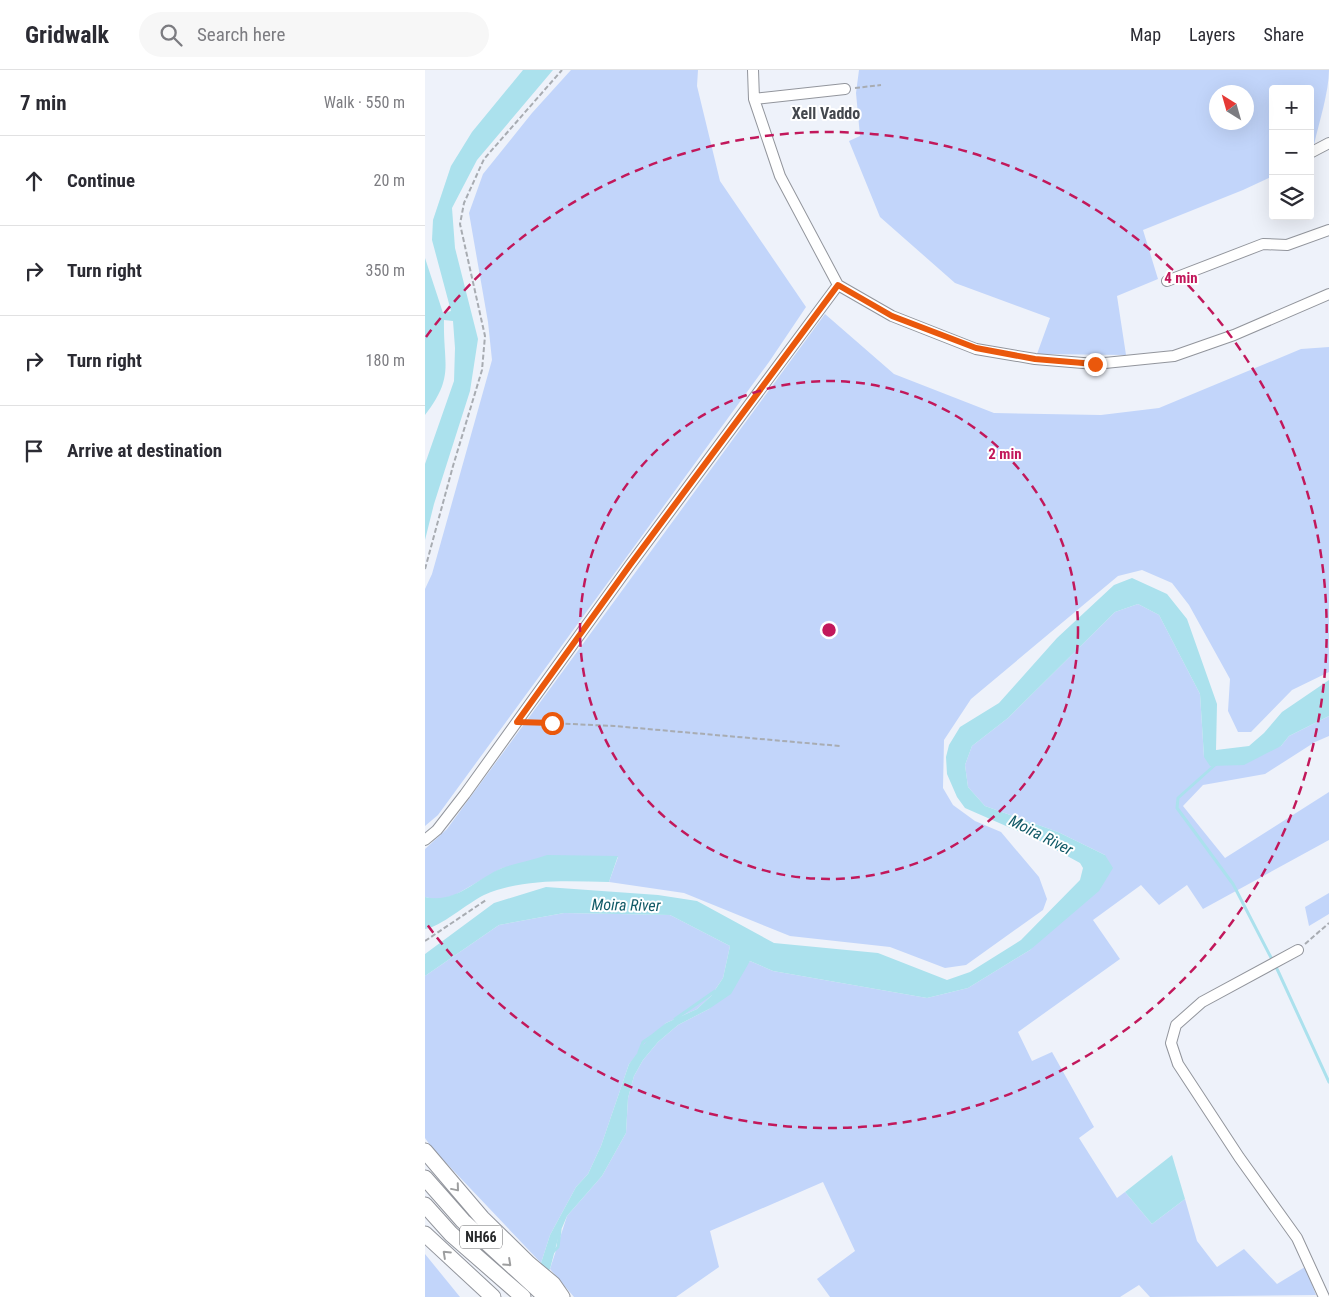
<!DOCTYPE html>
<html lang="en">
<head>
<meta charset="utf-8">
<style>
	:root { --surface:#fff; --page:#f7f7f7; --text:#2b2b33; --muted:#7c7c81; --line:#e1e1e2 }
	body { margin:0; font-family:"Roboto Condensed",sans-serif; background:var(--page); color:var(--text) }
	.controls { position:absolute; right:15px; top:15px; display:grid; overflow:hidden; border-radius:5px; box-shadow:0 5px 20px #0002 }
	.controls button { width:45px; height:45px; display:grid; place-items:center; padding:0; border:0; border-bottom:1px solid var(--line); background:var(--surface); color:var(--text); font:25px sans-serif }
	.compass { position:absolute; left:784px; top:15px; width:45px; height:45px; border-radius:50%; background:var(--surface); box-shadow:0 5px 20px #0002; rotate:323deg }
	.stop { position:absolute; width:15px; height:15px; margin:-11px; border:4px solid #ea580c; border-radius:50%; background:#fff }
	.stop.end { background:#ea580c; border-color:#fff; box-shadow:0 1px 5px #0008 }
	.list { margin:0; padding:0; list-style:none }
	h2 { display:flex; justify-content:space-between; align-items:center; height:65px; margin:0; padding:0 20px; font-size:21px }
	h2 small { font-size:16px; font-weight:400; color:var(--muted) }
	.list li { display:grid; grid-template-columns:32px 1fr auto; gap:15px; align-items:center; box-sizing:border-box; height:90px; padding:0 20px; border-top:1px solid var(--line) }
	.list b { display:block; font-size:19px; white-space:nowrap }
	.list em { font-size:16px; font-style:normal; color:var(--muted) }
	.icon { flex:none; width:28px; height:28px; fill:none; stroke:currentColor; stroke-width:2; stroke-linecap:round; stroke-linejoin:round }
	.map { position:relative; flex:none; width:904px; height:1227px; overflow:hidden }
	header { display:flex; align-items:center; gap:30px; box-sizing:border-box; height:70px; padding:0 25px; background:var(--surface); border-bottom:1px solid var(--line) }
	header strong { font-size:24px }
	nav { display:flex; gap:28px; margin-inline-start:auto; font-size:18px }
	.search { width:350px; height:45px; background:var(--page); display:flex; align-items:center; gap:12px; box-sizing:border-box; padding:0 18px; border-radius:28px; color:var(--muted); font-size:19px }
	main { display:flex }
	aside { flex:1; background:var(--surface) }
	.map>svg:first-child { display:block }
</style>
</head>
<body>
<header>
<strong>Gridwalk</strong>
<div class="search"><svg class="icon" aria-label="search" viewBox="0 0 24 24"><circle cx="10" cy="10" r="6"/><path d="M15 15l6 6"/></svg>Search here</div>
<nav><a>Map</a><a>Layers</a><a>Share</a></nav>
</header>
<main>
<aside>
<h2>7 min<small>Walk · 550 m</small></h2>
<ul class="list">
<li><svg class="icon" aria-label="ahead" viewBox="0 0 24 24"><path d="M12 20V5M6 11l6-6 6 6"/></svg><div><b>Continue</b></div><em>20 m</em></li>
<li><svg class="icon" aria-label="right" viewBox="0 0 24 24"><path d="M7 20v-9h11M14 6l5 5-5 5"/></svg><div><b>Turn right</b></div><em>350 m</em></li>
<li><svg class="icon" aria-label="right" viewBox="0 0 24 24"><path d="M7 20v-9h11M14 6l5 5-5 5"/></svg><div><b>Turn right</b></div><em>180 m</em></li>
<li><svg class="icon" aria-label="arrive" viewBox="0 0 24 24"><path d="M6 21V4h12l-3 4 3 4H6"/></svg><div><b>Arrive at destination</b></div></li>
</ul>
</aside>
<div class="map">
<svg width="904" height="1227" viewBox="0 0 904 1227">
	<rect width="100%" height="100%" fill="#eef2fa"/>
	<path fill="#c2d5fa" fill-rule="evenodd" d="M146,0H273L272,16L295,111L381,237L344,292L13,745L0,756V519L7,504L67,290L63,252L44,143L58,104L107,43Z
		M434,0H904C904,22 894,52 889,75L885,77V19H848V106L818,120L718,160L733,209L692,226L701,285L612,284L625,248L530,213L455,147L424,71L435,66L431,23ZM792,22H822V52H792Z
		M400,244L469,304L569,343L676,345L734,338L876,279L904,277V602L867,620L826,662H813L803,641L805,609L764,535L747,513L717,500L693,506L546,629L519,670L518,718L528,735L550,751L576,762L614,807L622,829L618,840L541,895L520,898L465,877L365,866L259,823L184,812L193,787L77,798L30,825L13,830L0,827V779L22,759Z
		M713,534L734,545L775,624L779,687L856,676L864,666L904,646V666L890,672L840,704L778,715L758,736L800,788L904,722V770L778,839L762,815L734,835L716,815L668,850L695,889L593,962L607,991L627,982L669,1057L654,1068L692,1128L700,1122L727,1154L760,1129L772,1171L792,1197L819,1179L852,1214L880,1197L891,1225L725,1227L714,1215L695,1227H405L392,1209L430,1181L398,1112L285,1161L294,1197L251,1227H149L125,1199L142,1146L177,1106L201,1063L203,1028L209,1006L218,990L233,972L253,955L284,939L325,891L348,901L502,928L543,918L605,880L680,785L633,762L560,736L543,717L540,695L547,676L583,648L690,542Z
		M904,823V844L884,856L880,837Z
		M139,843L245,845L305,876L298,908L286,926L272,939L241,953L204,994L176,1076L163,1104L151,1117L125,1165L116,1193L7,1078L0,1068V906L74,855Z
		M0,1184L35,1227H0Z"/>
	<path fill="#abe1ed" d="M98,0H128L52,90L27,138L30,178L53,269L45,321L9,434L0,470V394L29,311L30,278L28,251L19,250C18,295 30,306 0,345V188L18,243L26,241L7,170L8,150L26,96L47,62Z
		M707,508L742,524L762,549L792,634L791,680L824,676L839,663L857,642L904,610V646L864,666L856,676L819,695L785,696L779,687L775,624L734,545L713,534L690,542L583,648L547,676L540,695L543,717L560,736L633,762L680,785L688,798L674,821L605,880L543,918L502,928L348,901L325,891L306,924L284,939L253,955L233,972L218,990L209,1006L203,1028L201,1063L177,1106L142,1146L134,1165L125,1199L103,1227H88L116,1193L125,1165L151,1117L163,1104L176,1076L204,994L227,964L241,953L272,939L286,926L298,908L305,876L245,845L139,843L74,855L0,906V884L69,833L121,817L233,825L272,831L349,873L453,883L522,910L545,902L596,870L655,810L658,798L655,793L613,770L540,738L532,727L522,704L521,687L524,675L535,657L574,633L632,568L689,515Z
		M122,785L193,786L184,812C141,811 99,808 59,825C44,832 14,858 0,859V827C31,834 51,809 77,798C92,793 108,790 122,785Z
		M747,1085L760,1129L727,1154L700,1122Z"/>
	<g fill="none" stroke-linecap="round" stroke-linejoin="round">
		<path stroke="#abe1ed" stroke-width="3" d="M791,694L753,728L752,738L808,814L853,901L904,1012
			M250,949L290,921
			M214,982L218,972L227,966
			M128,1182L133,1177L135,1160"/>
		<defs>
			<path id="minor" d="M328,0L329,29L355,106L413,215
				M329,29L420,19
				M885,83L904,73
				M742,211L838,174L862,175L904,160
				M0,770L12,760L40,724L205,495L413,215L467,246L551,279L610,289L670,294L749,286L809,265L904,224
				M873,880L777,932L751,955L746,973L753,994L814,1087L872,1168L899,1227"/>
			<path id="highway" d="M0,1081L57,1148L104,1194L128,1214L137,1227
				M0,1108L38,1151L121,1227
				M0,1135L26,1164L98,1227
				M0,1164L68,1227"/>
		</defs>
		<use href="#minor" stroke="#92959c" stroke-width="12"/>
		<use href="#highway" stroke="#92959c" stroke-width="17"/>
		<path stroke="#a8acb2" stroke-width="2" stroke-dasharray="5 2.5" stroke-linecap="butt" d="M430,18L456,15
			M0,499L28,396L57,300L60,266L35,154L39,133L59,89L137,0
			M103,652L189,656L415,676
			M0,871L61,830
			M880,874L904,853"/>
		<use href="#minor" stroke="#fff" stroke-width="10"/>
		<use href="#highway" stroke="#fff" stroke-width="15"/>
	</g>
	<defs><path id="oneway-chevron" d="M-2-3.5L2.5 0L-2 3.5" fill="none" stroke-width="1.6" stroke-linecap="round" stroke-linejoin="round" transform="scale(1.25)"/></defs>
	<g stroke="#9d9e9f">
		<use href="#oneway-chevron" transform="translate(31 1118) rotate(50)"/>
		<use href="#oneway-chevron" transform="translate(21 1184) rotate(-137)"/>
		<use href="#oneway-chevron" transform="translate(83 1193) rotate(43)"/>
	</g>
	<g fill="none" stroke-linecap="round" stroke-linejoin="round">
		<path stroke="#ea580c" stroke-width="6" d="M127,653L92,652L205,495L413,215L467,246L551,278L610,289L670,294"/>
	</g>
	<g fill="none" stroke="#c2185b" stroke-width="2.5" stroke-dasharray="9 6">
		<circle cx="404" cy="560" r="249"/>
		<path d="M1 267A498 498 0 1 1 1 853"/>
	</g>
	<g text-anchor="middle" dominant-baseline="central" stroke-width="4" stroke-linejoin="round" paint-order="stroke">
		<rect fill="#fff" stroke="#67686a" stroke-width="1" x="35" y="1155.5" width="42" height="23" rx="4"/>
		<g font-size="14" font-weight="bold" fill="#26282a">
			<text x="56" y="1167">NH66</text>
		</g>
		<g font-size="16" font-weight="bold" fill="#43474d" stroke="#fff">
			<text x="401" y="43">Xell Vaddo</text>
		</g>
		<g font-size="16" font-style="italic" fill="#125a67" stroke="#fff">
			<text transform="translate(616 765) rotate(27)">Moira River</text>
			<text transform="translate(201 835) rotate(1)">Moira River</text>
		</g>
	</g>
	<circle cx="404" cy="560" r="8" fill="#c2185b" stroke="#fff" stroke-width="2.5"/>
	<g font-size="15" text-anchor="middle" font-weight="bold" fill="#c2185b" stroke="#fff" stroke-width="4" stroke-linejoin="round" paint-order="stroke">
		<text x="756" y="213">4 min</text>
		<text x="580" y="389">2 min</text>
	</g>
</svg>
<div class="controls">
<button>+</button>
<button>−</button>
<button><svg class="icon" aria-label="layers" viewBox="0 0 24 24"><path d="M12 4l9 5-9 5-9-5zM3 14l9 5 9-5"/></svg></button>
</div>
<svg class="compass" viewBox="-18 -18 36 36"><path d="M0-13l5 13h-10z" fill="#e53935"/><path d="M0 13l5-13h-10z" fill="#7c7c81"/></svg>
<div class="stop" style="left:127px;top:653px"></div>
<div class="stop end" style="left:670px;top:294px"></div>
</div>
</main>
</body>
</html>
